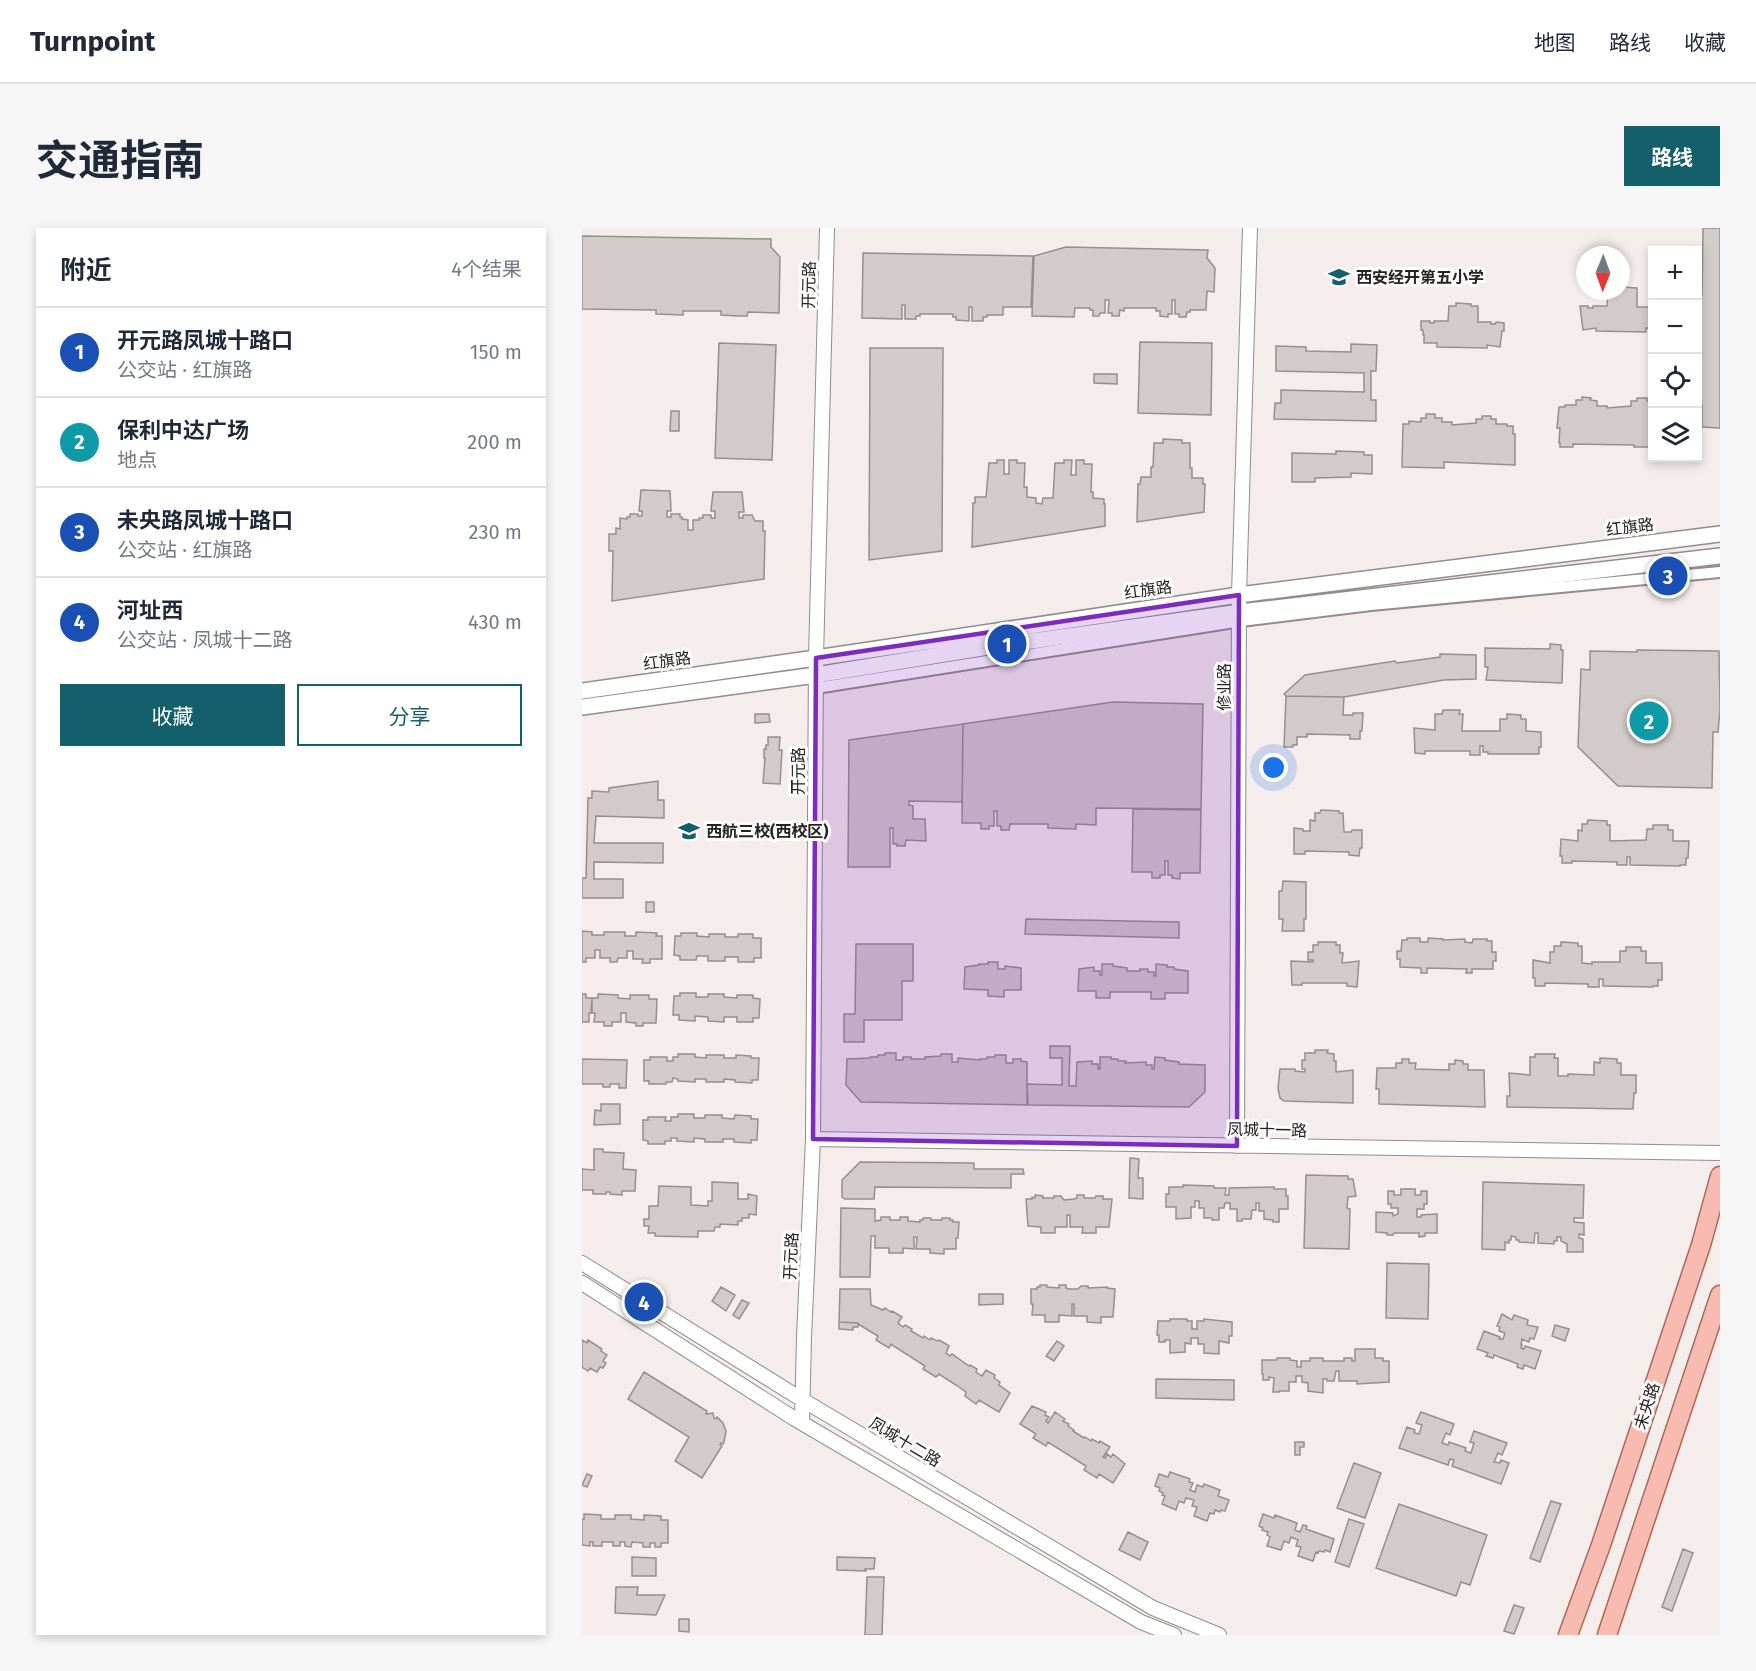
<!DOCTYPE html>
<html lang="zh">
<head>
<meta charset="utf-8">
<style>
	:root { --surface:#fff; --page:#f6f6f7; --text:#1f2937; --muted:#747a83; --line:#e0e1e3; --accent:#13606b }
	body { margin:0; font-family:"Fira Sans","Noto Sans SC",sans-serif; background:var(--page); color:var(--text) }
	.controls { position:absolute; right:18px; top:18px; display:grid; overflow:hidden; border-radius:0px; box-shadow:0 3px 9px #0003 }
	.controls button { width:54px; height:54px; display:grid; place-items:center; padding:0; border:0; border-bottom:2px solid var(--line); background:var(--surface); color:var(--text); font:30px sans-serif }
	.compass { position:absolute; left:994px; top:18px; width:54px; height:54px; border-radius:50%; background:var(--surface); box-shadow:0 3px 9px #0003; rotate:181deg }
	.you { position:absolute; left:692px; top:540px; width:21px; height:21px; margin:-15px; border:4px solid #fff; border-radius:50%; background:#1a73e8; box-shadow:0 0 0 9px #1a73e833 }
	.badge { display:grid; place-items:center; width:39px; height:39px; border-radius:50%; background:var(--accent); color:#fff; font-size:20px; font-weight:700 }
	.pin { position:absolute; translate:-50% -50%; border:3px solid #fff; box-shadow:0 2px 6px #0006 }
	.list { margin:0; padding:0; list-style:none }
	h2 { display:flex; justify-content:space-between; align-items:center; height:78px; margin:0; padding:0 24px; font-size:26px }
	h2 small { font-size:20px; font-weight:400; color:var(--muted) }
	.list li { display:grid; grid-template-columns:39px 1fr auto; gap:18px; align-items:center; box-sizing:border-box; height:90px; padding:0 24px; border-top:2px solid var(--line) }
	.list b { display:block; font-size:22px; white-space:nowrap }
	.list p { margin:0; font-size:20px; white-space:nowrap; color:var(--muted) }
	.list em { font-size:20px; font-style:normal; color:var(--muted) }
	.actions { display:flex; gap:12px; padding:18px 24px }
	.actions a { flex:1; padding:14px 0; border:2px solid var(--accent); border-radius:0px; text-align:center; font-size:21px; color:var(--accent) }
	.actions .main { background:var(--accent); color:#fff }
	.icon { flex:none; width:33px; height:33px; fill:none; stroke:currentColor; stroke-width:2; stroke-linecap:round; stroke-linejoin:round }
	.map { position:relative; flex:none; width:1138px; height:1407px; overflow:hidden; border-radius:0px }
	header { display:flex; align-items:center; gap:36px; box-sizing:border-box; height:84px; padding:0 30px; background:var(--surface); border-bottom:2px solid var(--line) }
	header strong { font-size:28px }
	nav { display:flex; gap:33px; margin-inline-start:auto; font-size:21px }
	.intro { display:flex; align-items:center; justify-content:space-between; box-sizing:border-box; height:144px; padding:0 36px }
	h1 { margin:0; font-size:42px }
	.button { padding:15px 27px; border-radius:0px; background:var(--accent); color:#fff; font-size:21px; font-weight:700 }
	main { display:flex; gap:36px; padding:0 36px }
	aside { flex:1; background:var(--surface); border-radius:0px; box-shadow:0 3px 9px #0003 }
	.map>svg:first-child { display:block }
</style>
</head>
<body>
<header>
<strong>Turnpoint</strong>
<nav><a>地图</a><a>路线</a><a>收藏</a></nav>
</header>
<div class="intro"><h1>交通指南</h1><a class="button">路线</a></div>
<main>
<aside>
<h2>附近<small>4个结果</small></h2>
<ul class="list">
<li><span class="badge" style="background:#1a4fb4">1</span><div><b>开元路凤城十路口</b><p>公交站 · 红旗路</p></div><em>150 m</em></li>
<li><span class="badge" style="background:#0f9aa8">2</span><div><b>保利中达广场</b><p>地点</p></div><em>200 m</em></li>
<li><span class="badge" style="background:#1a4fb4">3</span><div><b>未央路凤城十路口</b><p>公交站 · 红旗路</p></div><em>230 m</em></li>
<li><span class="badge" style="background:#1a4fb4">4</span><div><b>河址西</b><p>公交站 · 凤城十二路</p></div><em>430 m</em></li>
</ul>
<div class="actions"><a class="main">收藏</a><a>分享</a></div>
</aside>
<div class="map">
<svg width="1138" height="1407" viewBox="0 0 1138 1407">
	<rect width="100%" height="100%" fill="#f5edec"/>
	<path fill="#d2cbca" stroke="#968f8e" stroke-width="1.5" d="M1121,0H1138V200L1120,199V177H1116L1118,111H1119L1118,67H1120Z
		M0,8L189,11V19L198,29L197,85L166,84L165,88H157L139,87V83H101V87L74,86V82L0,81Z
		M484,19L626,22L625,30L633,40L632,64L625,63L624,82H608V84H605L604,89H597V86H593V72H590V86H586V89L578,88V83H574V80H542V83L538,82L537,88H530V85H526L527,72H523V85H518L517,88H511V82H508V80H493L492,89L450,88L452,28Z
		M281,25L451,28L449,79H421V87H405V89H401V93H390V79H387V93L374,92V89H371V86H338V88H334V91H323V77H320V91L280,90Z
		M1039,59L1055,60V79H1067V81H1070V101L1064,100V104L1014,103V100L1001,102L998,78H1006V80H1011V78H1025L1026,63H1039Z
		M874,75L889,76V78H896V94H909V96H913L914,94L922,95V103H920L918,119L905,117V120L855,119V115H842V107H841V102H839V93H848V95H852V93H866L867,78H874Z
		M558,114L630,115L629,187L556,185Z
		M137,115L194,117L190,232L133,230Z
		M769,116L795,117L794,143H789V172H794V193L692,191L693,175H699V162L782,164V145L694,143V118L724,119V123L769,124Z
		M288,120H361L360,323L287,332Z
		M512,146H535V156L512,155Z
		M1000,169L1009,170L1008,172L1015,173V178H1025V180L1049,178V173H1055V170H1065V173L1070,174V219H1052V217L991,216V219H978V215H977L978,200H975L977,179H983V177H994V172H1000Z
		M89,183H97V203H88Z
		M844,186H853V190H860V194H870V197L894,195V191H900V188H909V191H914V196H925V198H931V206H933V237L862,234V240L820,239L821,196H827V193L839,194V190H844Z
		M581,211L600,212V215H608V240H610V250H621V256H623L622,284L555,294L556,256H558L559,249H569V239H571L572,215H581Z
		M754,223L782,224V227H790V246L769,245V249L733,250V254H710V225L754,226Z
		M415,232H422V246H427V232H435V235H443L442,259H445V269L454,270V275L460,276L461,270H471L473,235H482V232H490L489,247H494V232H502V236H510L509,264H511V270L522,271V276H523V298L390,319L391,275H393V269H404L407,235H415Z
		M59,262L88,263L89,283H85V289H89V286H98V289H100V291L106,292V302H111V292H117V290H121V287H129V290H133V283H129L131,264H160L162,284H157V290H161V287H170L173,293H181V303H183L182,351L30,373L31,323H27V306H34V300L38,301V290L45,291V289H48V286H56V288H60V283H57Z
		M968,416L979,417V422H981L980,455L904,452L906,439H903V420L968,421Z
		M1055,422L1137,423L1138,482L1136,504H1131L1130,560L1036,558L996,519L999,441L1008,442V423L1055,424Z
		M858,426L894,427V451L862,452L762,469L704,468L702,466L723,447L813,433L815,435L858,429Z
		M704,468L762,469L761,487H771V485H781L780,503H778V511H768V507L725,506V509H715V517H711V519H702Z
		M531,474L621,476L619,581L514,580V597L494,596V601L466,600V596H428L427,602H419V598H415V583H412V598H407V601H399V595H380L381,496Z
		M861,482H878L877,486H881L880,503H918V491H925V486L939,487V491H944V503L959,504V519H957V526H906V524H901V518H898V527H888V523H843V526L833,525L832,500L853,502V486H860Z
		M173,486H187L188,494L173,495Z
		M381,496L380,574L327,573V577L331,578V591H343L344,613L324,612L323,618H315V616H311V600H308V639H266L267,512Z
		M186,509H198L197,522H200L198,556L181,555L183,530H182V521H184V517H186Z
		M76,553V572H82V590L14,588L12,615H81V635L12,634V651H41V670H0V650H4L6,570H10V563L27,564V560Z
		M551,581L619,582L618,645H598V651L590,650V647H586V633H583V647H578V650H570V644H550Z
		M739,582L757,583V585H761L762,604H769L770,602H780V620H778L777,628L767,627V624L723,623V626H712V600L721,601V603H728V592L733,593V585H738Z
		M1006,592L1025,593V597H1028V613L1064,612L1065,601H1071V597H1086V602H1091V613H1107L1106,630H1104V637H1098V638L1048,637V629H1045V637H1035V634L990,633V635H980V628H978L979,611L996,613V602L1000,603V596H1005Z
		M701,653L724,654V691H722V703H700L701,691H697V663H700Z
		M64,674H72V684H64Z
		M444,691L597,694V710L443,706Z
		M0,703L10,704V707H22V704H43V708H54V704L75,705L74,708H80V731H68V735H60L61,731H51V723H45V730H36L35,734H28V730H18V722H13V730H4V734H0Z
		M99,705H115V708L127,709V706H143V709H156V706H171V710H179V730H172V734H156V729H143V733H126V728H115L114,732H98V728L92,727L93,708H99Z
		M825,710H838V714H846V710L861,711V712L883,711V714L890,715L891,711H905V713H910V724H914V733H911V741H890V745H884L885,741L845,740V745H839V740L818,739V731H815V723H819L820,712H825Z
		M736,714H754V717H758V725H761L760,735L777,733L775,759L765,758V755H720V757H710L709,733L731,734V732H726V724H731V717H736Z
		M979,714L996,715V718H1000V735L1010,736V734H1038V723H1044V719H1059V723H1064V735H1080V752H1076V758H1071V759L1021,758V751H1017V759H1006V756L963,755V758H953V750H951V732L968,735V724H972V718H979Z
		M274,716H331V753H320V792H282V814H262V786H273Z
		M406,734H416V741H423V738L439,740V762H422V769L406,768V762L382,761L383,739L397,737V736H406Z
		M520,736H531V738L545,740V743H558V741H566V744H572V748H574V736L585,737V739H592V741L606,743V765H583V771H569V764H528V770H514V763H496L497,741L512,739V743H518V747H520Z
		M98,765H114V769H126V766H142V769L155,770V767H171V770L178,771L177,790H171V794H155V789H142V794L126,793V789L113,788V793L97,792V787H91L92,768H98Z
		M0,766H4V770H10L9,785H7V794H0Z
		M16,766L36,767V770L48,771V767H67V771H75L74,795H61V798H54V795L44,794V785H39V794H30V798H22V794H12L13,785H10V770H16Z
		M468,818H488L487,858H494L495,834L510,833V836H516V841H518V829H529V831H536V833H544L543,835L564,834V837H570V841H572L573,829L583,830V832L597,834V836L623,837V864L607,879L446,877L445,856L480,857V830H468Z
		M733,822H746L745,825L752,826V833H754V844L771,842V875L702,873L698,870L696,860L698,841H713V843L723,844V841H720V832H723V825H733Z
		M303,825H314V832H321V829H329V831H343V829L359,828V826H370V834H376V830L398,832V831H405V829H413V827H424V835H431V831H439V833L445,834V877L279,874L264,857L265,831L288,830V829H296V827H303Z
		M96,826H113V829L124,830V827H142V830H154V827L169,828V830H177L176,852H170V855L153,854V852L142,851V854H124V851H113V854L96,853V851L91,850L90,854H84V856H67V853H62V832H68V829H85V833H91V829H96Z
		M953,826H973L972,830H976V848H986V846L1012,847V834L1018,835V830L1035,831V835H1039V847H1054V865H1052L1051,881L925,879V868H928L927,845L948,847V829H953Z
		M0,831L45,832L44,860H37V856H28V859H21V856H0Z
		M820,831H827V835H834L833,841L867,842V836H873V832L881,833V836H886V842H902L903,879L797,876V861H794L795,840H814V835H820Z
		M19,876H38V896L12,897L13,882L19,883Z
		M96,886H112V890H123V887H140V890L152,891L153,887L169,888V891H176L175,912H169V915L152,914V911H141V914H123V911L112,910V914L95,913V910H89V913H83V916H66V913L61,912V892H66V889H84L83,893H89V889H96Z
		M12,921H21V924L42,925L41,941L54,942L53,963H40V967L28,966V964H24V966H11V962H0V941L12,942Z
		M548,930L557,931L556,950H561V971L547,970Z
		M278,934L392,935V941H441L442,946H429V960L293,959L292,971H263L260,969V952Z
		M724,947L766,948V951H771L774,968L766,969L765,980L768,981L767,1021L722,1020Z
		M130,954L156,955V971H166V966L175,968L174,987L167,986V990H160V993H156V997L138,996V999H133L132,1003H116V1009L73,1008V1005H66L67,998H62V991H67V978H76L77,958L109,959V977L126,978V973H130Z
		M901,954L1002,957L1001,990H992V994L1002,995V1007L997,1006V1010L1001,1011V1024H985V1016L979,1013V1009H975V1013H972V1016L956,1015V1005H953L952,1015L937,1014V1012H934V1009L929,1008V1012H927V1015L923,1014V1022L900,1021Z
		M601,957L632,958V960H644L643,967H647V960L692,959V961H704V968H706V981H697V994H691V992L682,991V983H677V975H674V982H670L669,991H660V993H655V981H648V975H643L642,980H637V992H630V990H622V980H617V973H613V979H609V990L594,991V979H584V966H587V959H601Z
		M819,961H833V967H839V963H845V976H842V981H835V989H839V987L855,986V1005H843V1008L837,1009V1005H812L811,1007H805V1005L794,1004V984L811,985V988L816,986V980H809V976H806V963H812V967H819Z
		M453,967L461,968V970H472V968H479L482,972L492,971L495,970V967H502V970H513L514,968H521V971H530L527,999H514V1005H500L501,999H488V987H485V999H473V1005H459V999L446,998L444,971H450V969L453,970Z
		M259,980L293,981V993L299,992V989H308V992H318V989H326V993L338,994V992H341V990H349V992H360V990H368V992H371V994H377L376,1010H374V1021H362V1026L348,1025V1021H334L335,1009H332V1021L321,1020V1025H307V1020H293V1008H289L288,1049H258Z
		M805,1035L847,1036L846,1091L804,1090Z
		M458,1057H465V1059L477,1060V1057H484V1060L487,1061H496L499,1058H506V1060L525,1059V1060L533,1061L531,1089H519V1095L505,1094V1088H492V1076H490V1088L477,1087V1094H463V1087H450L451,1076H449V1061H455V1059H458Z
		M139,1059L153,1067L144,1083L130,1073Z
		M258,1061H288L289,1077L301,1082L303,1080L309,1084L310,1083L320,1089L316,1095L321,1099L323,1097L330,1101L329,1103L341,1110L342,1108L348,1112L349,1110L355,1113L357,1112L364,1116L367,1118L364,1125L368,1128L370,1126L387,1138L388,1137L395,1141L394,1144L400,1148L404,1142L413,1147L412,1150L418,1154L417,1157L428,1165L417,1184L397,1172L394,1176L383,1168L384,1164L374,1157L357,1146L354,1149L341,1141L343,1138L310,1117L309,1116L307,1120L294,1112L296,1108L276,1096V1095L257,1094Z
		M397,1066H421V1076L397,1077Z
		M160,1072L167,1075L157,1091L151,1087Z
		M920,1086L930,1092L932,1087L946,1092L945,1097L956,1099L952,1111L948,1110L947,1114L940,1111L939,1117H940L939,1120L942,1121L943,1118L959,1123L953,1141L942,1137L941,1141L935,1139L936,1136L912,1127L911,1130L904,1128L906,1125L895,1121L902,1103L918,1109L917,1111H921L923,1105L917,1103L918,1099L915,1098Z
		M588,1091H605V1093H610V1101H615V1093H622V1091L650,1094V1108H647V1115L637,1113V1126L622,1125V1116H616V1110H609V1116L603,1115V1124L588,1125V1112H583V1114H577V1107H575L576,1093H588Z
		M257,1094L276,1095V1099H271V1102L257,1101Z
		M973,1097L987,1101L983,1113L970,1108Z
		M0,1112L5,1115L6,1112L20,1121L19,1123L25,1127L21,1133L24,1135L21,1140L18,1139L15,1144L8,1140L6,1143L0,1139Z
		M475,1113L482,1118L472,1133L464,1128Z
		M773,1121H793V1130H801V1133H807V1154L775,1156V1153H757V1143H754L752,1153H745V1151H741V1165L726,1163V1155L720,1154V1148H714V1154H707V1163H697V1164H691L692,1150L687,1149V1152H681V1146H680V1132H695V1130H708V1132L715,1133V1139H719V1133H728V1130H741V1133H762V1130H770V1133H773Z
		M62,1144L125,1183L124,1186L131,1185L132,1190L134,1191L135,1189L141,1195L144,1203L142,1214L141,1216L139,1215L138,1217L140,1218L120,1250L93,1233L107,1209L46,1171Z
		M574,1151L652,1152V1172L574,1170Z
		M450,1178L464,1184L463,1187L467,1189L464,1193L466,1195L473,1184L483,1191L481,1193L487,1196L486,1198L492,1202L491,1203L502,1210L503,1209L509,1213L510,1211L517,1215L518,1213L528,1219L521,1229L523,1230L525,1226L529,1229L531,1226L543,1236L531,1255L517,1246L515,1250L502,1242L504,1238L466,1214L464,1218L451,1210L454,1206L438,1196Z
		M839,1184L872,1196L868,1207L864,1205L860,1215L866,1217L867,1214L884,1220L883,1223L889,1225L892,1215L888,1214L892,1203L925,1215L920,1227L916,1225L912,1234L918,1235L919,1232L927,1235L919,1256L870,1238L872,1232L868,1231L866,1237L817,1220L825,1199L833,1202L832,1205L837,1206L840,1197L834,1195Z
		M713,1214H722V1219H718V1227H713Z
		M772,1235L799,1245L783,1290L755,1280Z
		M588,1244L608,1251L607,1254L611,1255L608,1262L613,1264L615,1257L621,1259L622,1256L638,1262L636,1268L647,1272L643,1283L639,1282L638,1284L633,1282L632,1286L628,1285L625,1293L612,1288L615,1279L610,1278L612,1272L604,1270L602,1275L597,1273L594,1282L580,1276L583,1268L580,1267L581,1265L577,1263L578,1260L573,1258L577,1246L586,1249Z
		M5,1246L10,1248L5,1259L0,1257Z
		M969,1273L979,1276L958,1334L948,1330Z
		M817,1276L905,1307L888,1357L879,1354L874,1368L794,1340Z
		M2,1286L19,1287V1291H33V1287H49V1291L62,1292V1287L79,1288V1292H86V1315H79V1319H73V1315H68V1319H61V1315L50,1314L49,1319L43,1318V1314H38V1318H31V1314H20V1318H11V1314H8V1318L0,1317V1291H2Z
		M681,1286L692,1290L693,1287L715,1295L713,1302L718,1304L721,1297L725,1298L724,1301L752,1311L748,1324L743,1322L742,1324L737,1323L736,1325L734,1324L731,1333L716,1328L719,1319L714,1318L716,1312L709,1309L707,1315L702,1313L699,1322L685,1318L688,1309L685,1307L686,1304L680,1302L681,1300L677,1298Z
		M767,1291L782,1296L767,1339L753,1334Z
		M546,1304L566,1314L558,1332L537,1322Z
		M1101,1321L1111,1325L1090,1383L1080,1379Z
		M50,1329L74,1330V1348H50Z
		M255,1329L293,1330L292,1341H283L284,1343L255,1342Z
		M285,1349H302L300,1407H283Z
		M34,1359H56L55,1367H83L74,1387L33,1385Z
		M932,1377L942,1380L932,1406L922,1403Z
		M97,1391H107V1404L97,1403Z"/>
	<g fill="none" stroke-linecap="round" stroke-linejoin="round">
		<defs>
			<path id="minor" d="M234,460L659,393L789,377L1138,344"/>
			<path id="tertiary" d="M231,911L1138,925
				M655,918L657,367L668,0
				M0,1035L219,1171L571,1380L637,1407
				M0,1055L213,1191L559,1394L592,1407
				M220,1194L222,1109L231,911L234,430L245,0"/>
			<path id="secondary" d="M0,463L234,430L657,367L1138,306
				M0,479L234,447L400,420L658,384L1138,328"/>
			<path id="primary" d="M986,1407L1019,1317L1119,1017L1138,948
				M1025,1407L1138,1067"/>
		</defs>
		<use href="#minor" stroke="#928c8a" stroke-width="14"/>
		<use href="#tertiary" stroke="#928c8a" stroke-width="16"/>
		<use href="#secondary" stroke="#928c8a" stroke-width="18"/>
		<use href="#primary" stroke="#ab695e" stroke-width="21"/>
		<use href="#minor" stroke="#fff" stroke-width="10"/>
		<use href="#tertiary" stroke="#fff" stroke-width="14"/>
		<use href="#secondary" stroke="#fff" stroke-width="15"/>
		<use href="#primary" stroke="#f8bbb2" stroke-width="18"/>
	</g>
	<path fill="#7b2cbf" fill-opacity="0.2" stroke="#7b2cbf" stroke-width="4.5" stroke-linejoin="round" d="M657,367L655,918L231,911L234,430Z"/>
	<defs>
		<symbol id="school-bare" viewBox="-9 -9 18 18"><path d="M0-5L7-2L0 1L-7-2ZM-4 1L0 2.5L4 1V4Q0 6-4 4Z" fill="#13606b" stroke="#fffcfb" stroke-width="2.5" paint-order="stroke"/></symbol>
	</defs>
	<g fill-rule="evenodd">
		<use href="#school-bare" x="742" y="34" width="30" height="30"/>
		<use href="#school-bare" x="92" y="588" width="30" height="30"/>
	</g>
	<g text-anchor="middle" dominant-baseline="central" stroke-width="6" stroke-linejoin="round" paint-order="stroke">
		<g font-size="16" font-weight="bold" fill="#262322" stroke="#fffcfb" text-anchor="start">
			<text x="774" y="49">西安经开第五小学</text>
			<text x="124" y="603">西航三校(西校区)</text>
		</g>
		<g font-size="16" fill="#262322" stroke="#fffcfb">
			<text transform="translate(227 57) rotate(-89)">开元路</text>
			<text transform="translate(1048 299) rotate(-7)">红旗路</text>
			<text transform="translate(566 362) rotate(-8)">红旗路</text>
			<text transform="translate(85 433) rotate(-8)">红旗路</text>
			<text transform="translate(642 459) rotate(-90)">修业路</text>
			<text transform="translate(216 543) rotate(-90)">开元路</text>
			<text transform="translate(685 902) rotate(1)">凤城十一路</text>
			<text transform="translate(209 1028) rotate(-87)">开元路</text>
			<text transform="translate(1065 1178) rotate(-72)">未央路</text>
			<text transform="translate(323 1214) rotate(31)">凤城十二路</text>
		</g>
	</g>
</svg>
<div class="controls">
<button>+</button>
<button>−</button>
<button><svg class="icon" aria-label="locate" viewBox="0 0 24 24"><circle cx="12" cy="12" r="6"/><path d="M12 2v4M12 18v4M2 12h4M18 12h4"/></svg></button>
<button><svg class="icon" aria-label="layers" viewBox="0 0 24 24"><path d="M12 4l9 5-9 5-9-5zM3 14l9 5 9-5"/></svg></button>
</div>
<svg class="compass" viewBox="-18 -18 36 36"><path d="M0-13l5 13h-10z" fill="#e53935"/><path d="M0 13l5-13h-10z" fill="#747a83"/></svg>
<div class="you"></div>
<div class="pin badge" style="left:425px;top:416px;background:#1a4fb4">1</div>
<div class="pin badge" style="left:1067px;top:493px;background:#0f9aa8">2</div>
<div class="pin badge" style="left:1086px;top:348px;background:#1a4fb4">3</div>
<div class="pin badge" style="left:62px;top:1074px;background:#1a4fb4">4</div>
</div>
</main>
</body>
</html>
